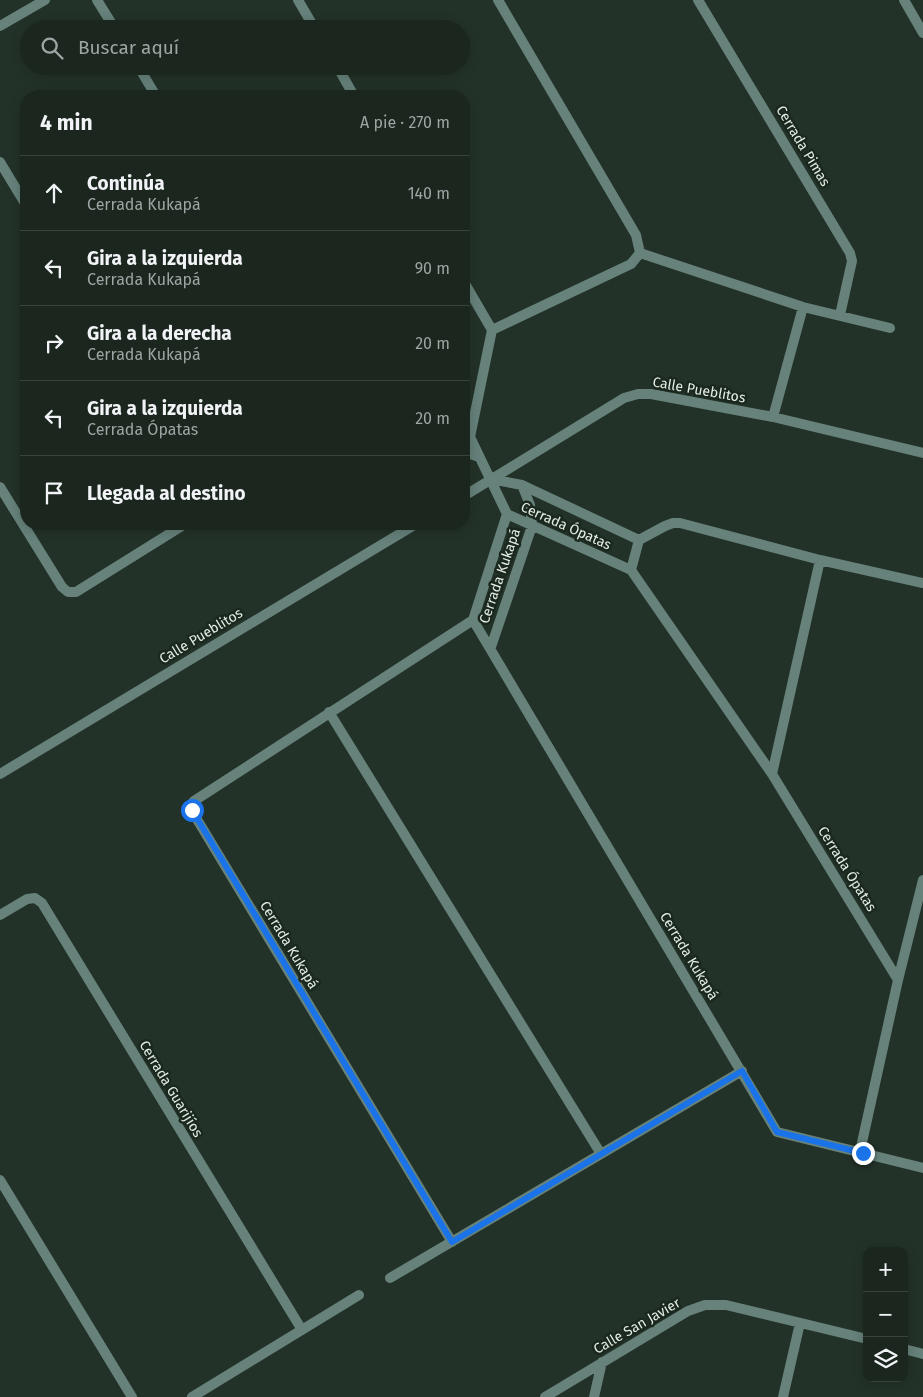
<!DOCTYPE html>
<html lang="es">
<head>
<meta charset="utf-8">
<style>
	:root { --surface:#1a261e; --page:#27322b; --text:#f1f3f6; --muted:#9fa5a4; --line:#38433c }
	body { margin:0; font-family:"Fira Sans",sans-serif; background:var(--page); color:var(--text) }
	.controls { position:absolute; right:15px; bottom:15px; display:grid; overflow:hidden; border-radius:10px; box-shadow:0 2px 12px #0003 }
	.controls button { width:45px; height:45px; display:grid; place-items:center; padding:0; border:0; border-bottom:1px solid var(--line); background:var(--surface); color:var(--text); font:25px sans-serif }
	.stop { position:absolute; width:15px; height:15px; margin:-11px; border:4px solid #1a73e8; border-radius:50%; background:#fff }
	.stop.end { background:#1a73e8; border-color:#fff; box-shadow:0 1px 5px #0008 }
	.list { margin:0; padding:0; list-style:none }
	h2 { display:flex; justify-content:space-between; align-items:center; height:65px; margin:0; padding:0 20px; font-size:21px }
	h2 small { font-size:16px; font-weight:400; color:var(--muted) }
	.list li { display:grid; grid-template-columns:32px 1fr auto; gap:15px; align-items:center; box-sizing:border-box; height:75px; padding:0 20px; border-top:1px solid var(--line) }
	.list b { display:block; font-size:19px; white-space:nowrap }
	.list p { margin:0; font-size:16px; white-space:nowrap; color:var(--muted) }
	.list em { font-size:16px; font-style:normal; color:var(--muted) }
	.icon { flex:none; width:28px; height:28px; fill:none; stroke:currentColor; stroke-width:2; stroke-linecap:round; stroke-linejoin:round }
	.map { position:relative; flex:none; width:923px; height:1397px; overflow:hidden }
	.search { position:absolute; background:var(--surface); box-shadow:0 2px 12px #0003; left:20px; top:20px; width:450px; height:55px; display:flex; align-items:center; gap:12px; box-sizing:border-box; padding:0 18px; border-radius:28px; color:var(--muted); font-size:19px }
	.panel { position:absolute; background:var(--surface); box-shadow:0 2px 12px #0003; left:20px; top:90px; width:450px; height:440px; border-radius:20px }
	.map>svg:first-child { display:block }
</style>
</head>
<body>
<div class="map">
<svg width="923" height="1397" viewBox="0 0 923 1397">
	<rect width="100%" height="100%" fill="#233228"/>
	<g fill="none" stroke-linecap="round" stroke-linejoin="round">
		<path stroke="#66827b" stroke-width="10" d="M97,0L115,29
			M298,0L315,29
			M498,0L636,235L640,253
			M698,0L850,253L852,261L840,315
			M904,0L923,33
			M0,26L45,0
			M138,66L156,96
			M337,66L354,96
			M0,162L26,205
			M640,253L803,307L890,328
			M464,282L492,330L470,437
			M492,330L631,264L640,253
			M773,417L803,307
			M470,437L507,514L631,570
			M464,452L479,457
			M491,479L522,485L639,540
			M0,487L62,587L68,592H76L185,524
			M464,496L624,398L638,394H651L773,417L923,453
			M473,620L777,1132L923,1168
			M491,647L532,526L530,505L522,485
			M329,712L601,1154
			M0,774L416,524
			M772,774L820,560
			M0,915L27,899L35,898L42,903L302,1330
			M898,980L772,774L631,570L639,540L665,526L673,523H680L820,560L923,583
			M863,1153L861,1147L898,980L923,880
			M0,1180L132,1397
			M452,1242L192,811L191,805L194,801L473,620L507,514
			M390,1278L742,1071
			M904,1349L923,1354
			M192,1397L359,1295
			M545,1397L688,1311L705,1305H726L867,1339
			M594,1397L602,1362
			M783,1397L800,1323"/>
	</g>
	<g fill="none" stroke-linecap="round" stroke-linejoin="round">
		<path stroke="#1a73e8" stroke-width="6" d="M192,810L452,1242L742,1071L777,1132L863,1153"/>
	</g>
	<g text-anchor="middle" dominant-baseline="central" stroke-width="5" stroke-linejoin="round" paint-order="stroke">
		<g font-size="14" fill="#e4ede6" stroke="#1a281e">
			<text transform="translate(803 146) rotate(59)">Cerrada Pimas</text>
			<text transform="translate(699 390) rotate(10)">Calle Pueblitos</text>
			<text transform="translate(566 526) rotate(24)">Cerrada Ópatas</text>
			<text transform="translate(500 576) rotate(-71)">Cerrada Kukapá</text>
			<text transform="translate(201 636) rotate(-31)">Calle Pueblitos</text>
			<text transform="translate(847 869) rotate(58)">Cerrada Ópatas</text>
			<text transform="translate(289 945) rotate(59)">Cerrada Kukapá</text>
			<text transform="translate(689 956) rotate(59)">Cerrada Kukapá</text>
			<text transform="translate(171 1089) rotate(59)">Cerrada Guarijíos</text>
			<text transform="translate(637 1326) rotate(-30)">Calle San Javier</text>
		</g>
	</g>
</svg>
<div class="controls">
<button>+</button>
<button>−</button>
<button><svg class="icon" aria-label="layers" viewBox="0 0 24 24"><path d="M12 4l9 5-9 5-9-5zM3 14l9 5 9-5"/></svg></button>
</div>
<div class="stop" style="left:192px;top:810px"></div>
<div class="stop end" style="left:863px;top:1153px"></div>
<div class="search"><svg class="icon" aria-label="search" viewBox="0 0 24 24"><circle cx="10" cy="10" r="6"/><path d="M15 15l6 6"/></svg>Buscar aquí</div>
<section class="panel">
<h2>4 min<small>A pie · 270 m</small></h2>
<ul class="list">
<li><svg class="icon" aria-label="ahead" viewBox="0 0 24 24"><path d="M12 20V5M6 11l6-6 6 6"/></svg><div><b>Continúa</b><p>Cerrada Kukapá</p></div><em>140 m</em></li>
<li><svg class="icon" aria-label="left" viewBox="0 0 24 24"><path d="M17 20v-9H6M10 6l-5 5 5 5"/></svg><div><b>Gira a la izquierda</b><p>Cerrada Kukapá</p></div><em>90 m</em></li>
<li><svg class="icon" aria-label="right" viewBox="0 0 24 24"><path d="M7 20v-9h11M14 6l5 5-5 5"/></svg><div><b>Gira a la derecha</b><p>Cerrada Kukapá</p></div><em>20 m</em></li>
<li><svg class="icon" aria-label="left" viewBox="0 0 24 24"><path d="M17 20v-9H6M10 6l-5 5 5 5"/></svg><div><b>Gira a la izquierda</b><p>Cerrada Ópatas</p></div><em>20 m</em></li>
<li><svg class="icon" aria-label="arrive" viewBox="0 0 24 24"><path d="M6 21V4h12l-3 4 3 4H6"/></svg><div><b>Llegada al destino</b></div></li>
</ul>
</section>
</div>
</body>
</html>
